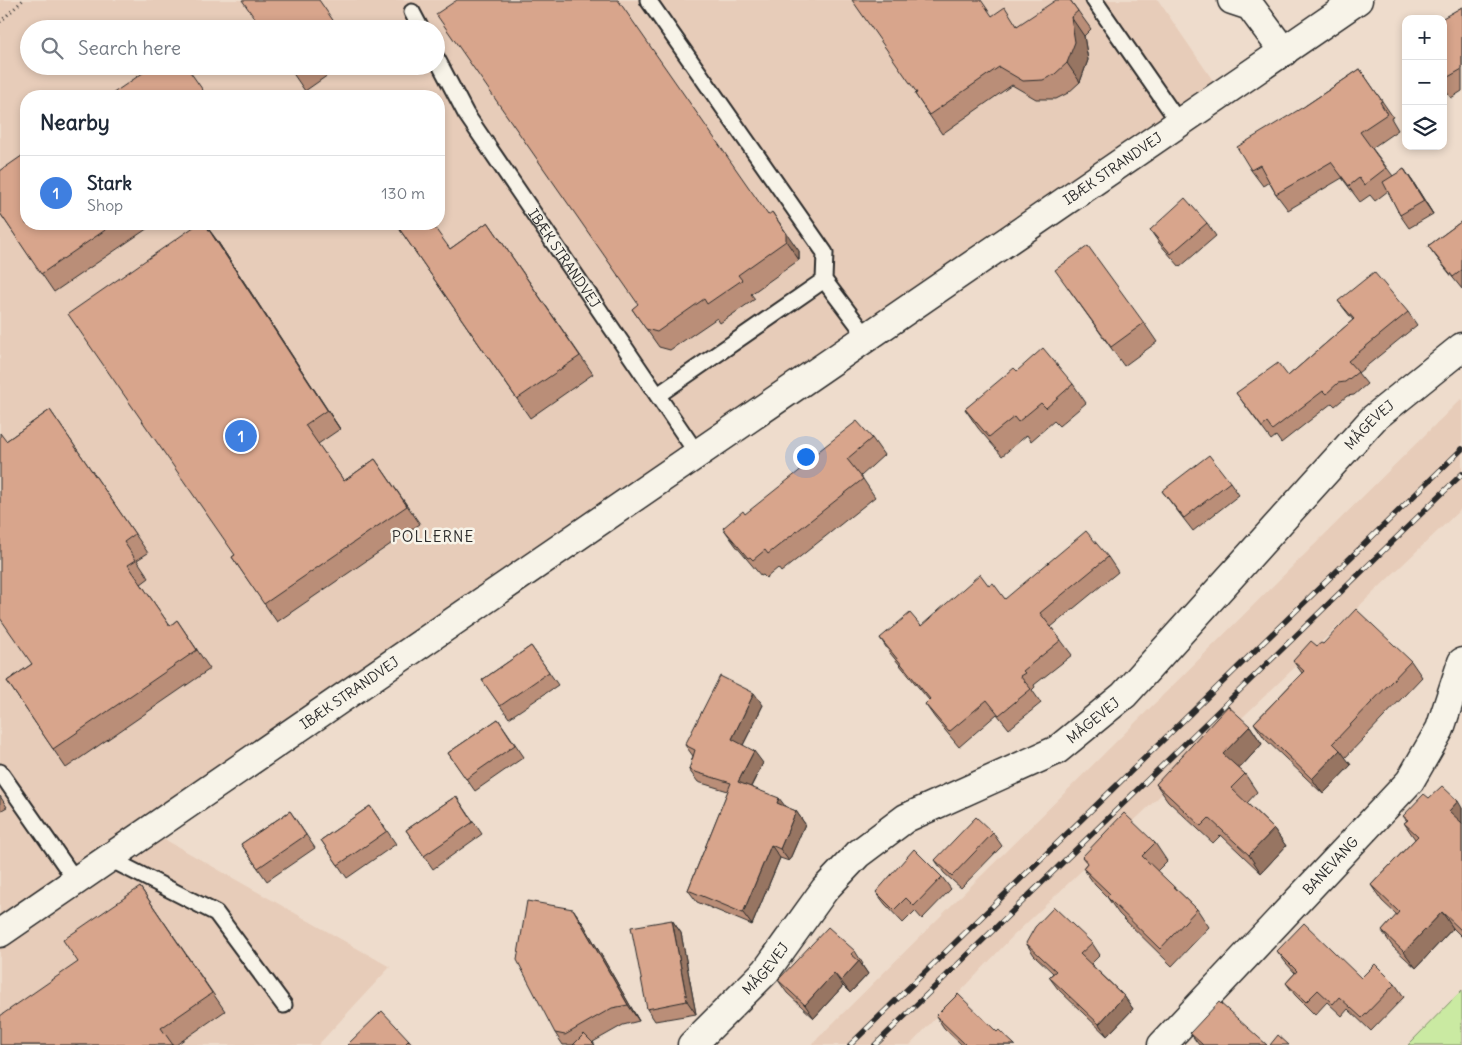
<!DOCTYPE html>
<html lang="en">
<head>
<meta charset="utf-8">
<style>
	:root { --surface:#fff; --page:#f2f2f3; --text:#1f2937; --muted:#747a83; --line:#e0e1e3; --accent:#1a73e8 }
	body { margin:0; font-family:Delius,sans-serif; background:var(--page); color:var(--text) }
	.controls { position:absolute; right:15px; top:15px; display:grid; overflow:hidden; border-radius:10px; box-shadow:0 2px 8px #0003 }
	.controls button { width:45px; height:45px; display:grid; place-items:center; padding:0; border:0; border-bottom:1px solid var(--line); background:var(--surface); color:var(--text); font:25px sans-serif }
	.you { position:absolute; left:805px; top:456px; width:18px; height:18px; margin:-12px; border:4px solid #fff; border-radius:50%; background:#1a73e8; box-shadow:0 0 0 8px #1a73e833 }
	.badge { display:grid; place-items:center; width:32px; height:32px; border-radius:50%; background:var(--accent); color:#fff; font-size:16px; font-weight:700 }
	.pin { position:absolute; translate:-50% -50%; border:2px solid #fff; box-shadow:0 1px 5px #0006 }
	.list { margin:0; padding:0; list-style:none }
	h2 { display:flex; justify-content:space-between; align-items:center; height:65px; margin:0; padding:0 20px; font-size:21px }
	h2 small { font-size:16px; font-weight:400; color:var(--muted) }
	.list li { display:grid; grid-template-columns:32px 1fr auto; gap:15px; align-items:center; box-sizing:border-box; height:75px; padding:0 20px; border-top:1px solid var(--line) }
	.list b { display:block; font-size:19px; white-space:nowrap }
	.list p { margin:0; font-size:16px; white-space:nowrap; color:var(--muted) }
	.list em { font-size:16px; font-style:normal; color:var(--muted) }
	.icon { flex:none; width:28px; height:28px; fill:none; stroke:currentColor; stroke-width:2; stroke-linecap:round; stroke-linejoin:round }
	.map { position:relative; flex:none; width:1462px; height:1045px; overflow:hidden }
	.search { position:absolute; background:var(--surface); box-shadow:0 2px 8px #0003; left:20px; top:20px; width:425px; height:55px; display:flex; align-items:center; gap:12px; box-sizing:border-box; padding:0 18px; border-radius:28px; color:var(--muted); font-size:19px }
	.panel { position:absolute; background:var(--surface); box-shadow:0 2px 8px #0003; left:20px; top:90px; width:425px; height:140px; border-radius:20px }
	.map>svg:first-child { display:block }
</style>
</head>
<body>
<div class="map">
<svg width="1462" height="1045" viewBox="0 0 1462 1045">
	<rect width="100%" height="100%" fill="#eedccc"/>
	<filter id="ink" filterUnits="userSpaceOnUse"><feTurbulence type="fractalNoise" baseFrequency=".02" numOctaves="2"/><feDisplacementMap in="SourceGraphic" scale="10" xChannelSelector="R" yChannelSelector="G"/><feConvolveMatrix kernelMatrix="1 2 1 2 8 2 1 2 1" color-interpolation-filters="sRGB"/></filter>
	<g filter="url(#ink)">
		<path fill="#e7ccb9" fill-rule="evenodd" d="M0,0H1158L1229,104L143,827L390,967L318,1045H0ZM29,29H436V66H29ZM26,96H439V224H26Z
			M1462,398V508L1012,937L910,1045H811Z"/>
		<path fill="#caeaa2" stroke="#7a8a66" d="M1462,990V1045H1408Z"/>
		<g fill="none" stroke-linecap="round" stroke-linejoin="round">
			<defs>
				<g id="lane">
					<path d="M648,0L825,253L824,280L867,337"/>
					<path d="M1094,0L1180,124"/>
					<path d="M412,12L421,29"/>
					<path id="s1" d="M436,57L466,114L698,455"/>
					<path d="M658,395L824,280"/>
					<path d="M0,772L76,881"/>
					<path d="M108,858L216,913L284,1005"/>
				</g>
				<g id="street">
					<path d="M1232,0L1250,6L1284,52"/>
					<path id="s2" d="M692,1045L766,971L825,889L858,854L906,818L1057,750L1124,695L1374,418L1462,347"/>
					<path id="s3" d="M1162,1045L1410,781L1440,729L1462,662"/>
				</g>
				<g id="secondary">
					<path id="s4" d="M0,933L1358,0"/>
				</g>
			</defs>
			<use href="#lane" stroke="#2b2b2b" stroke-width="19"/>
			<use href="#street" stroke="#2b2b2b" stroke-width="31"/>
			<use href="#secondary" stroke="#2b2b2b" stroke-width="31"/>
			<path stroke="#2b2b2b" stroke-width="3" stroke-dasharray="1 4" stroke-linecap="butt" d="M0,22L23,0"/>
			<use href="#lane" stroke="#f7f3e8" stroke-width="15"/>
			<use href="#street" stroke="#f7f3e8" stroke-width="28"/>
			<use href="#secondary" stroke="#f7f3e8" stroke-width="28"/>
			<defs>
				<path id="rail" d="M850,1045L1462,449
					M875,1045L1462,474"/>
			</defs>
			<use href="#rail" stroke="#2b2b2b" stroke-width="5.5"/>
			<use href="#rail" stroke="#f7f3e8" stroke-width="4" stroke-dasharray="11" stroke-linecap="butt"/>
		</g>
		<path fill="#ba8e78" stroke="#2b2b2b" d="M1070,0L1091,29L1084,36L1088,60L1080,82L1068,93L1056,99H1036L1012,85L942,134L915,94L992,16L1018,26Z
			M1462,7V91L1451,98L1443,87V19Z
			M288,66H341L305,91Z
			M1360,69L1393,117L1391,118L1398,130L1372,148L1393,176L1404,169L1413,182L1433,214L1409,228L1400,215L1388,191L1375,201L1370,195L1360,202L1342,178L1288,210L1276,194L1269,182L1263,186L1251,170L1305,106Z
			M0,213L26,224H154L54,292Z
			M768,215L799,251V260L751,294L755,299L720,323L717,318L670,350L659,347L632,309Z
			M1462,221V289L1437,258L1428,246Z
			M488,222L593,374L530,418L396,224L450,249Z
			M1207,223L1216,236L1180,267L1159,243L1150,230Z
			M216,239L340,429L318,444L344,481L375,459L420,524L277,622L232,557L235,555Z
			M1068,288L1144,323L1157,342L1124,366Z
			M1338,301L1408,312L1417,325L1358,373L1367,384L1354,395L1347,396L1335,406L1332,403L1281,443L1276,436L1271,440L1236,393L1288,376L1353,320Z
			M1017,371L1073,384L1086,403L1059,426L1054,421L1031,441L1027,435L1002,456L978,428L965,409Z
			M50,410L148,553L137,560L149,578L141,584L170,626L177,620L210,669L66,768L7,681L32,664L6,441Z
			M872,438L884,455L861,476L875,497L781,572L778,568L766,578L763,575L761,576L736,546L723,528Z
			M1230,482L1239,495L1193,531L1162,491Z
			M1108,557L1118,572L1051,627L1072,655L1034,685L1035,687L1032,690L1041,703L1009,729L997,714L959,747L935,718L925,704L929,700L890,653L880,638L921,626L989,586L1005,599Z
			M1323,644L1411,661L1422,677L1345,758L1351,765L1323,794L1265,739L1254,723L1302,673L1293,661L1317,646Z
			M531,646L558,685L509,718L482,680Z
			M763,705L743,745L763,763L751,787L785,807L796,811L805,824L789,861L780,858L752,925L697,902L688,890L728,791L698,782L689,770L693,756L685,745Z
			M498,719L524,757L475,791L448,753Z
			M1250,726L1262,744L1239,769L1245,774L1257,792L1247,803L1274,829L1286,846L1261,873L1221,835L1213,843L1168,801L1156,784Z
			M0,796L7,807L0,811Z
			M456,796L482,834L433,869L406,830Z
			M1429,798L1462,808V937L1453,928L1416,968L1393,947L1382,931L1397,915L1382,901L1371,885L1415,839L1404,823L1407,821L1403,816Z
			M370,806L396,844L347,878L321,840Z
			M290,811L315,848L267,881L241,844Z
			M993,833L1002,846L961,888L944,873L935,860Z
			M1155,843L1167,861L1157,871L1197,909L1209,927L1172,966L1119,914L1107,897L1095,885L1083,868L1087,863L1082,857Z
			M942,877L951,889L922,919L915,911L903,923L885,904L876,892Z
			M140,887L225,1011L176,1045H0L78,962Z
			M573,909L584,925L639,1021L623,1025L593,1042L595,1045H563L555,1033Z
			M672,920L681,933L696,1014L655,1021L647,1009Z
			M1026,943H1092L1100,955L1091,964L1124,996L1133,1009L1107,1036L1058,989L1049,977L1053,973L1034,955Z
			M855,951L863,964L862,965L868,974L850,993L843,986L814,1018L787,993L778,980Z
			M1277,951L1361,978L1395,984L1404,997L1371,1031L1348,1009L1342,1016L1327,1002L1315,1015L1295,995L1286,983L1295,973L1286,963Z
			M936,1016L997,1032L1015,1045H962L944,1028Z
			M1190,1033L1267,1045H1199Z
			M409,1040L413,1045H347Z"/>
		<path fill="#977462" stroke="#2b2b2b" d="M1071,17L1084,36L1088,60L1080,82L1067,63Z
			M1404,169L1413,182L1433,214L1424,201Z
			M772,212L799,251V260L786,241Z
			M205,224L216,239L340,429L327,410Z
			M754,693L763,705L740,751L732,739Z
			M1250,726L1262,744L1236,772L1223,754Z
			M1340,750L1351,765L1323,794L1312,779Z
			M754,751L763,763L747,794L738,782Z
			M779,798L788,810L777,803Z
			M1458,801L1462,808V825L1449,811Z
			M796,811L805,824L789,861L780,849Z
			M1274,829L1286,846L1261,873L1249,855Z
			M771,845L780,858L752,925L743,913Z
			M573,909L584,925L639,1021L628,1005Z
			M1442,912L1453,928L1416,968L1404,952Z
			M672,920L681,933L696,1014L687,1001Z
			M859,961L868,974L850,993L841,981Z
			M834,973L843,986L814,1018L805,1005Z
			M1124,996L1133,1009L1107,1036L1099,1024Z"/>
		<path fill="#d8a58c" stroke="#2b2b2b" d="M242,0H319L339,29H262Z
			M457,0H618L768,215L772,212L786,233V241L738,275L742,280L707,304L704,299L657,332L646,329L632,309L638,304L436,14Z
			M852,0H981L992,16L1005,7L1017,26L1056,0H1070L1078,11L1071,17L1075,42L1067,63L1055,74L1043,80L1023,81L999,67L929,115L915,94L917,93Z
			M1462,7V69L1443,80V19H1441Z
			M153,66H186L207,96H109Z
			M288,66H301L292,73Z
			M1360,69L1382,101L1380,102L1387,114L1360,132L1386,168L1364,185L1359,178L1349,186L1331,162L1276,194L1260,165L1251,170L1237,147L1305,106Z
			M26,153V224H114L41,274L0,213V171Z
			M1404,169L1424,201L1400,215L1383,182Z
			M1185,198L1207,223L1171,254L1150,230Z
			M1462,221V270L1453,277L1428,246Z
			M488,222L580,356L517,399L396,224H432L450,249Z
			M198,224H205L327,410L305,425L344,481L375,459L407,506L264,604L232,557L235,555L68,314Z
			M1088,246L1144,323L1111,347L1055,270Z
			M1374,272L1408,312L1348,361L1358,372L1345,382L1338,383L1326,394L1323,391L1272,430L1267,423L1262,427L1236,393L1278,363L1288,376L1354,319L1338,301Z
			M1043,348L1073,384L1046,408L1041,403L1018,422L1014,417L989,437L965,409L1014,368L1017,371Z
			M50,410L135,534L124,542L136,560L128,565L170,626L177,620L197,650L53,749L7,681L32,664L0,618V433L6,441Z
			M857,421L872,438L847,459L863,479L768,554L765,550L753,560L750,557L748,558L723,528L743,511L745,514L803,468L801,465Z
			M1209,455L1230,482L1184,518L1162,491Z
			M1086,531L1108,557L1040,613L1061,640L1023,671L1025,673L1020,676L1031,689L999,715L987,700L949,732L925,704L930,699L880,638L910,613L921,626L980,574L989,586L993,583L1005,599Z
			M1356,609L1411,661L1333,743L1340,750L1312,779L1254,723L1304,671L1293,661L1311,641L1317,646L1321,643L1323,644Z
			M531,646L549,672L500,706L482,680Z
			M720,676L754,693L732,739L754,751L738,782L779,798L777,803L796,811L780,849L771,845L743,913L688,890L731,783L689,770L695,750L685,745Z
			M1228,706L1250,726L1223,754L1245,774L1231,788L1274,829L1249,855L1209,818L1201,826L1156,784Z
			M498,719L515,745L466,779L448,753Z
			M1442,786L1458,801L1449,811L1462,823V931L1442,912L1404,952L1382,931L1399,912L1371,885L1418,836L1404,823L1408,820L1403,816L1424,794L1429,798Z
			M456,796L473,822L424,856L406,830Z
			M370,806L387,831L338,865L321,840Z
			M290,811L306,835L258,868L241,844Z
			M1124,813L1155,843L1142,856L1197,909L1160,949L1107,897L1110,894L1083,868L1088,862L1082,857Z
			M976,817L993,833L952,876L935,860Z
			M914,849L942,877L914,906L906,898L894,910L876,892Z
			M140,887L212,993L161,1028L173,1045H0V1016L78,962L63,940Z
			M527,901L573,909L628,1005L612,1008L565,1035L555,1033L517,960Z
			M1054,907L1092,943L1080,954L1124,996L1099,1024L1049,977L1056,971L1026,943L1035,927Z
			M672,920L687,1001L647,1009L631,927Z
			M1304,923L1361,978L1375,964L1395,984L1362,1018L1339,997L1333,1004L1318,990L1306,1002L1286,983L1297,971L1277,951Z
			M828,927L855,951L851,954L859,961L841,981L834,973L805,1005L778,980Z
			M958,994L997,1032L999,1030L1015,1045H966L936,1016Z
			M1219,1002L1267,1045H1203L1190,1033Z
			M382,1011L409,1040L404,1045H347Z
			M584,1034L595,1045H573Z
			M1278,1035L1289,1045H1270Z"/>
	</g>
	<g text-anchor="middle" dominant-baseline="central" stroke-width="5" stroke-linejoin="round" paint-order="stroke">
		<g font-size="14" fill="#2b2b2b" stroke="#f7f3e8">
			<text stroke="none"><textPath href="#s4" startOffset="1350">IBÆK STRANDVEJ</textPath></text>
			<text stroke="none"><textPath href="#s1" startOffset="239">IBÆK STRANDVEJ</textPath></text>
			<text stroke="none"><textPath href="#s2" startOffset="931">MÅGEVEJ</textPath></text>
			<text stroke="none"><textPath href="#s4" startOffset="424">IBÆK STRANDVEJ</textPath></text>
			<text stroke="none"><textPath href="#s2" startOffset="526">MÅGEVEJ</textPath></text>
			<text stroke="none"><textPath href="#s3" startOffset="246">BANEVANG</textPath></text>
			<text stroke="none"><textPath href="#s2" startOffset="106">MÅGEVEJ</textPath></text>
		</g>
		<g font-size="15" letter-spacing="1" fill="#2b2b2b" stroke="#f7f3e8">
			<text x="433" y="536">POLLERNE</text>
		</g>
	</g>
</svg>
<div class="controls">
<button>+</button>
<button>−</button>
<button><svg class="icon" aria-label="layers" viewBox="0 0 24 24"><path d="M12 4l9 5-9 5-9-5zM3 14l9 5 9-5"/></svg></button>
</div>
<div class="you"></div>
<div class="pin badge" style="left:241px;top:436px;background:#3f7fe0">1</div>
<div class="search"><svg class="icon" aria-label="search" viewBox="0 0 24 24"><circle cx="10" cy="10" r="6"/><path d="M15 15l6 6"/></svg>Search here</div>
<section class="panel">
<h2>Nearby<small></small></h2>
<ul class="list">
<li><span class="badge" style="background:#3f7fe0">1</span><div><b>Stark</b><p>Shop</p></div><em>130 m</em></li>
</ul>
</section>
</div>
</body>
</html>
